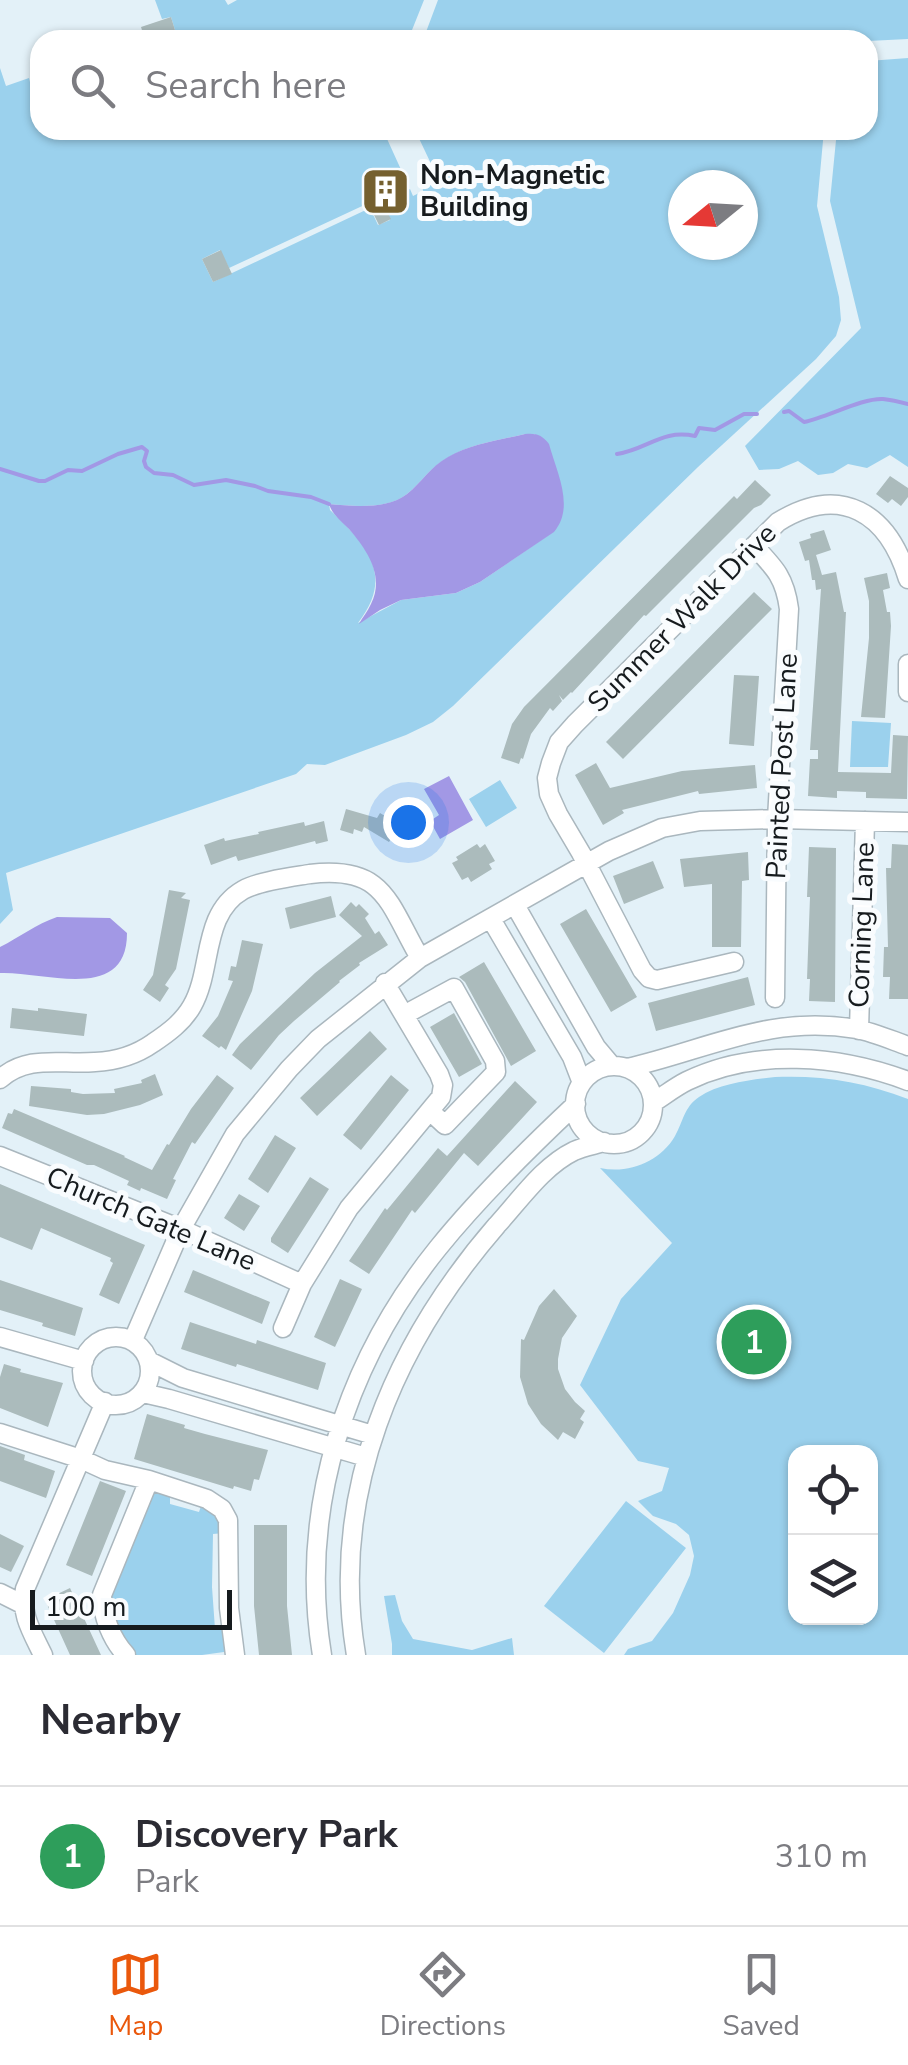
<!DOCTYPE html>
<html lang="en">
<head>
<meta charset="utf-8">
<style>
	:root { --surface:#fff; --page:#f7f7f7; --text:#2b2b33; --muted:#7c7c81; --line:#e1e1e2; --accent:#ea580c }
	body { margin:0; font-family:"Nunito Sans",sans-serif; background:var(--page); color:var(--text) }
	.controls { position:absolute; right:30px; bottom:30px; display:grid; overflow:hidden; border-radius:20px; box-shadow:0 2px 8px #0004 }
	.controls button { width:90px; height:90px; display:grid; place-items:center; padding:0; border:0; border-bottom:2px solid var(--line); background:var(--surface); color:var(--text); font:50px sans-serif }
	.compass { position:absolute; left:668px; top:170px; width:90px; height:90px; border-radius:50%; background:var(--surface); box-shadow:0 2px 8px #0004; rotate:252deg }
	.scale { position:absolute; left:30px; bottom:25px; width:202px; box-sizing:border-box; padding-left:10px; border:5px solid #161b1e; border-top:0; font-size:28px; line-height:35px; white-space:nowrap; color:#161b1e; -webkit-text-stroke:8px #f9fcfe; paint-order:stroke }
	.you { position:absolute; left:408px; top:822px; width:35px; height:35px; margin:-25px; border:8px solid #fff; border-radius:50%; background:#1a73e8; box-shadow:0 0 0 15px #1a73e833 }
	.badge { display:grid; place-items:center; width:65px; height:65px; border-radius:50%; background:var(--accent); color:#fff; font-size:32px; font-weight:700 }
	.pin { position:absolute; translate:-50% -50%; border:5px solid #fff; box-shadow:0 2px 10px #0006 }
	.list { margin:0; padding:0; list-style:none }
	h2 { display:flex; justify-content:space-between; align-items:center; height:130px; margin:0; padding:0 40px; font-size:42px }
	h2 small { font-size:32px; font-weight:400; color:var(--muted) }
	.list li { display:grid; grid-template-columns:65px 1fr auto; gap:30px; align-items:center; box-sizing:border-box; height:140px; padding:0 40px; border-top:2px solid var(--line) }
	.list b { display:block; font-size:38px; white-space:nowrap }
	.list p { margin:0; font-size:32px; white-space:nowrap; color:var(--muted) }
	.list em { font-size:32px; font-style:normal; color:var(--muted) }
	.icon { flex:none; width:55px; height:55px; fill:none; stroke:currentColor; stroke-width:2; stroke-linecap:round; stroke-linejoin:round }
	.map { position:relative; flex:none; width:908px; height:1655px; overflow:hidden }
	.search { position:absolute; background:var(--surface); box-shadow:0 2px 8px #0004; left:30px; right:30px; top:30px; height:110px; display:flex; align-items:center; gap:25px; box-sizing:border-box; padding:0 35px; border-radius:30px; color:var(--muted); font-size:38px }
	.sheet { height:270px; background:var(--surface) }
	nav { display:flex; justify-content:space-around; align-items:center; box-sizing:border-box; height:140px; border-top:2px solid var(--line); background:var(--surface); font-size:28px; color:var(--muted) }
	nav a { display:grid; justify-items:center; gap:5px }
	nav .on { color:var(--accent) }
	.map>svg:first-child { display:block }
</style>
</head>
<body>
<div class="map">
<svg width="908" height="1655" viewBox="0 0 908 1655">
	<rect width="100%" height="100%" fill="#e3f1f8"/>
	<path fill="#9bd1ed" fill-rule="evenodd" d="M155,0H225L228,5L237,0H424L408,40H178L171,17L162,19Z
		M438,0H908V39L868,41L423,40Z
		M908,58V467L890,455L867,468L848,464L833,473L818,475L798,461L779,469L759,470L745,446L861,328L830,201L837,130H868V61Z
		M0,68L6,86L29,78L31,86L40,83V130H383L408,185L401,188L392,171L365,184L373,201L229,268L220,250L202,259L213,282L370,208L378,225L390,220L386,208L406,199L403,192L410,189L413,196L423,191C421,179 424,176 434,170L415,130H824L817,206L839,297L841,320L836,336L816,359L698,467L453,706L433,722L406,735L325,765L307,764L296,774L6,873L13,910L0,924ZM683,185H743V245H683ZM525,434H535L553,532L480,582L456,593L401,600L358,623C395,575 367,545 330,510L329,504C353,506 387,510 407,494C422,482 430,467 449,457C471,444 500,440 525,434Z
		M852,721L891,723L888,767H850Z
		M500,780L517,808L486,827L469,799Z
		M775,1077C822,1075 864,1082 908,1099V1655H624L628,1649L652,1641L673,1613L690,1575L694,1556L689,1535L676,1524L653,1516L638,1501L662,1491L669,1468L638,1461L580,1385L621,1299L672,1243L600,1168C629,1174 660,1162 675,1136C683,1122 684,1107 699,1097C720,1083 751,1080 775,1077ZM796,1452H870V1618H796Z
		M157,1489L170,1495V1504L199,1512L201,1506L215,1510L224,1533L213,1534L212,1587L215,1629L226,1631L227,1648L224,1652L202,1655H135C121,1644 109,1619 108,1600C107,1587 145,1509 152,1491Z
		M626,1501L686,1548L604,1653L544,1606Z
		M395,1595L402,1621L413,1639L472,1650L512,1638L514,1655H392V1644L384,1596Z"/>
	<path fill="#a298e5" d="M525,434C537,433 542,435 549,444C557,473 575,507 554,532L480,582L456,593L401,600L380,610L359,624C362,618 368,611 371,604C385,576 367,550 349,529C341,521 332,514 329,504C353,506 386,510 407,494C422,482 430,467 448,457C471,444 500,440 525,434Z
		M449,776L473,820L440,839L430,821L439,815L424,789Z
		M57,917L110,918L127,933C127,1004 44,971 0,973V947C20,937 36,924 57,917Z"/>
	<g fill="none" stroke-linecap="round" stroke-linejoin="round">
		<path stroke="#a298e5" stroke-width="4" d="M784,412L789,411L804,422C828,417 862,398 883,399C891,400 900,402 908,404
			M617,454C648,449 662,429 695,436L699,428L715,430L744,414H757
			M0,469L39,481H45L68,470L82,471L118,454L142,447L147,451L144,461L146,467L154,473L173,475L194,485L226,480L255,486L268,491L311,497L329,504"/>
	</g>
	<path fill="#abbbbc" d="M171,17L178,40H145L141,27Z
		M393,170L406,198L385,208L391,219L379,225L368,203L373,201L365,184Z
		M221,250L232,274L213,282L202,259Z
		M890,476L908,488V497L901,506L892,499L888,503L876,494Z
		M755,480L771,495L761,505L754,508L646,616L644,615L572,693L571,692L563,700L559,695L562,701L553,711L550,708L531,734L523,759L521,758L519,764L501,758L512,724L524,707L734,496L737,499Z
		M824,530L831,550L816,555L822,575L836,572L844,612H846L838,772L891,773L893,735L908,736L907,799L866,798V792L837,791V798L808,796L810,759H818V750H810L821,589L816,590L815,580H812L809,560L805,561L799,542L811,538L810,534Z
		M887,573L890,588L883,590L887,612H890L891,626L885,718L861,717L869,638V601L864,578Z
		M754,592L772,609L623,759L606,742Z
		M734,675L759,676L754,746L729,744Z
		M596,763L610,788L682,771L755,765L757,788L699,794L698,791L622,810L624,813L603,825L575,775Z
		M346,809L377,818L380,813L400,825L389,842L364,827L362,832L354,829L353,834L340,830Z
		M324,821L328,841L316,844L315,841L238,861L236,856L211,865L204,845L224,838L225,841L259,834L258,832L304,822L305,826Z
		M477,844L480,848L485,844L495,861L489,864L492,869L471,882L468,877L462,880L452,863L458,860L456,857Z
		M892,844L908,845V999H889L890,977H883L884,947H888L886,868H891Z
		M809,847L836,848L835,1002L809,1001L810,979H807L810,897H807Z
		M748,852L749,880L742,881L741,947H712V884L684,887L680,859Z
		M653,861L664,888L624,904L613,876Z
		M169,890L186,893L181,898L190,900L176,969L165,985L169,988L160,1002L143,990L153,975Z
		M331,896L336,917L290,929L285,908Z
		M351,902L356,907L359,904L369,914L365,918L375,934L379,931L388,945L359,963L360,965L339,981L340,982L294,1021L279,1035L251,1070L232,1055L240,1044L315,973L362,936L339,915Z
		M586,909L637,997L611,1012L560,924Z
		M242,940L263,944L252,991L226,1050L221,1046L219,1048L202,1036L218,1016L233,981L228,980L231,966L236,967Z
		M484,962L536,1051L511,1066L465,982L459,977Z
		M748,977L755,1005L656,1031L648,1003Z
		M12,1008L38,1011V1008L87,1014L84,1036L10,1028Z
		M454,1013L482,1064L459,1077L430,1027Z
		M370,1031L387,1049L317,1116L300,1098Z
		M155,1074L163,1095L140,1105L104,1114L87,1115L29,1106L31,1086L71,1089V1092L83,1094L115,1093L114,1089L142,1083L141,1080Z
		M217,1075L234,1088L195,1144L192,1142L173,1179L176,1180L167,1199L141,1188L140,1191L127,1185L129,1181L94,1165H87L2,1128L8,1113L12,1114L14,1109L125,1156L124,1157L152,1170L167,1144L169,1145L191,1109Z
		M391,1075L409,1090L361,1150L343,1135Z
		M515,1081L537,1102L478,1166L464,1153L415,1213L412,1210L369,1274L349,1261L385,1208L387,1210L438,1148L447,1156Z
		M275,1135L296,1148L268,1193L248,1179Z
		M310,1177L329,1189L288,1253L271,1242V1238Z
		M0,1184L145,1245L119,1304L99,1295L113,1263L110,1261L111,1258L41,1228L32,1250L0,1237Z
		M239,1194L260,1206L244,1231L224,1218Z
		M193,1270L270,1302L262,1324L184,1292Z
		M340,1279L362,1289L335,1347L314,1337Z
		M0,1280L83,1308L75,1336L42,1326L43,1323L0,1310Z
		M554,1289L577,1316L562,1338L558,1359V1369L565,1389L575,1402L585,1411L580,1419L584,1422L575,1439L563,1432L558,1440L541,1424L528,1404L520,1377L521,1339L524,1340L539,1306Z
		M190,1322L256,1344L257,1340L326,1363L318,1390L237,1364L236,1367L181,1349Z
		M4,1364L21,1369L20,1372L63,1383L48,1427L0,1408V1377Z
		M147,1414L185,1425L184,1428L205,1434L268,1450L259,1480L254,1479L251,1491L234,1486L233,1489L134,1459Z
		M0,1446L25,1455L24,1460L55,1471L46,1498L0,1481Z
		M100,1481L126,1491L92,1576L66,1565Z
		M254,1525H287V1606L292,1655H259L254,1606Z
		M0,1534L24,1546L11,1572L0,1567Z
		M70,1588L101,1655H70L45,1600Z"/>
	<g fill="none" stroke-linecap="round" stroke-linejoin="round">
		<defs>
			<path id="minor" d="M754,546C775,568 785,578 789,609L777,819L775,998
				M908,664V692
				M515,905L596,1047L612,1066
				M491,919L572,1057L582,1083
				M734,962L657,980L649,978L642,970L581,853L558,814L549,794L547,778L551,763L559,742L575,724L778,522C841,483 888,513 908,579
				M404,1015L454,988L495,1061L496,1072L445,1125L430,1111
				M859,1030L865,821
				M575 1105a39 39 0 1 1 78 0a39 39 0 1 1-78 0Z
				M627,1068C707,1050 770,1014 856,1029C873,1032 891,1040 908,1046
				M0,1079C28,1054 61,1065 95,1062C116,1061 136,1055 153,1043C168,1033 183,1022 192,1006C213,970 201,914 243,890C259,881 292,877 310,874C385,865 388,903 420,958
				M654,1102C665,1095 675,1087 687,1081C755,1048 839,1055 908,1081
				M0,1156L181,1229L302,1284
				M283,1328L302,1284L349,1208L441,1097L443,1085L439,1074L385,983
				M0,1337L84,1361
				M82 1371a34 34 0 1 1 68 0a34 34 0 1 1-68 0Z
				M133,1340L181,1229L235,1134L289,1069L318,1039L420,958L609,851L662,828L700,821L777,819L908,822
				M149,1361L183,1378L373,1435
				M143,1393L169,1399L366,1457
				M0,1433L81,1459L105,1470L149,1480L207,1499L222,1509L228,1520L229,1608L235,1655
				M0,1593L22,1604
				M43,1655C32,1632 20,1614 25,1589L105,1402
				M126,1655C112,1640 102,1616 102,1595L149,1480
				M322,1655C298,1509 346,1362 438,1248C480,1196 528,1149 576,1104
				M356,1655C329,1494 393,1345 497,1225C520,1200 543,1166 574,1151C583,1147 594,1145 604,1142"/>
		</defs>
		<use href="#minor" stroke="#aab7be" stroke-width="21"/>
		<use href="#minor" stroke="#fff" stroke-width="18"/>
	</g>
	<defs>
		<symbol id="building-square" viewBox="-11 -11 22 22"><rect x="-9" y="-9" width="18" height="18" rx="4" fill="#75602f" stroke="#f9fcfe"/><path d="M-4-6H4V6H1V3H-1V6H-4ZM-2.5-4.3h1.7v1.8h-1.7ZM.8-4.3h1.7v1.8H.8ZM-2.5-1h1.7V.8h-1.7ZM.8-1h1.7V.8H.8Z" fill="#fff"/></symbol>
	</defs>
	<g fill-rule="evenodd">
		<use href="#building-square" x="358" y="164" width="55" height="55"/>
	</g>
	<g text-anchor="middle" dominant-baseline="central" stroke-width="10" stroke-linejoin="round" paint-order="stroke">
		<g font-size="28" font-weight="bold" fill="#161b1e" stroke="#f9fcfe" text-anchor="start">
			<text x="420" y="175">Non-Magnetic<tspan x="420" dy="32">Building</tspan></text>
		</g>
		<g font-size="28" fill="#161b1e" stroke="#f9fcfe">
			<text transform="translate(682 618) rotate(-45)">Summer Walk Drive</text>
			<text transform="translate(782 766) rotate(-87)">Painted Post Lane</text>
			<text transform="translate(862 925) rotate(-88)">Corning Lane</text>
			<text transform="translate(151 1219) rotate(23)">Church Gate Lane</text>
		</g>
	</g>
</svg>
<div class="controls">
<button><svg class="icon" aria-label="locate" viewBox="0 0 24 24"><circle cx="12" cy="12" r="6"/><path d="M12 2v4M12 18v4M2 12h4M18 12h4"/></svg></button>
<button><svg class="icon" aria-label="layers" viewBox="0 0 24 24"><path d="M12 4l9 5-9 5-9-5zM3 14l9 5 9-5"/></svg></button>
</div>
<svg class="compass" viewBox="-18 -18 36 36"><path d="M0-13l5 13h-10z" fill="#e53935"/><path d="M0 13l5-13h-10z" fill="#7c7c81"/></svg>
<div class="scale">100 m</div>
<div class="you"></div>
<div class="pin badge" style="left:754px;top:1342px;background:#2e9e5b">1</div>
<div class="search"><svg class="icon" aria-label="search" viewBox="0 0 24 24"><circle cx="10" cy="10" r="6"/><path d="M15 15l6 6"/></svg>Search here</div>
</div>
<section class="sheet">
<h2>Nearby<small></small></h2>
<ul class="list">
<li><span class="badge" style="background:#2e9e5b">1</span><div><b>Discovery Park</b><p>Park</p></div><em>310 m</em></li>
</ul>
</section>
<nav>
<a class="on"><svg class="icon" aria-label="map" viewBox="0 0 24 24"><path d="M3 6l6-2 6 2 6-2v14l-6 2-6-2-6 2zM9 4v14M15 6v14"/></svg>Map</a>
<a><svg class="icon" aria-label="directions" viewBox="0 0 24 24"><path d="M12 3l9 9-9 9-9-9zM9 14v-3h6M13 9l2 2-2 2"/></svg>Directions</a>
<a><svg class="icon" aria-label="saved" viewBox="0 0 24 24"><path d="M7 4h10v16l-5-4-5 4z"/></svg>Saved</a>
</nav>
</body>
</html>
